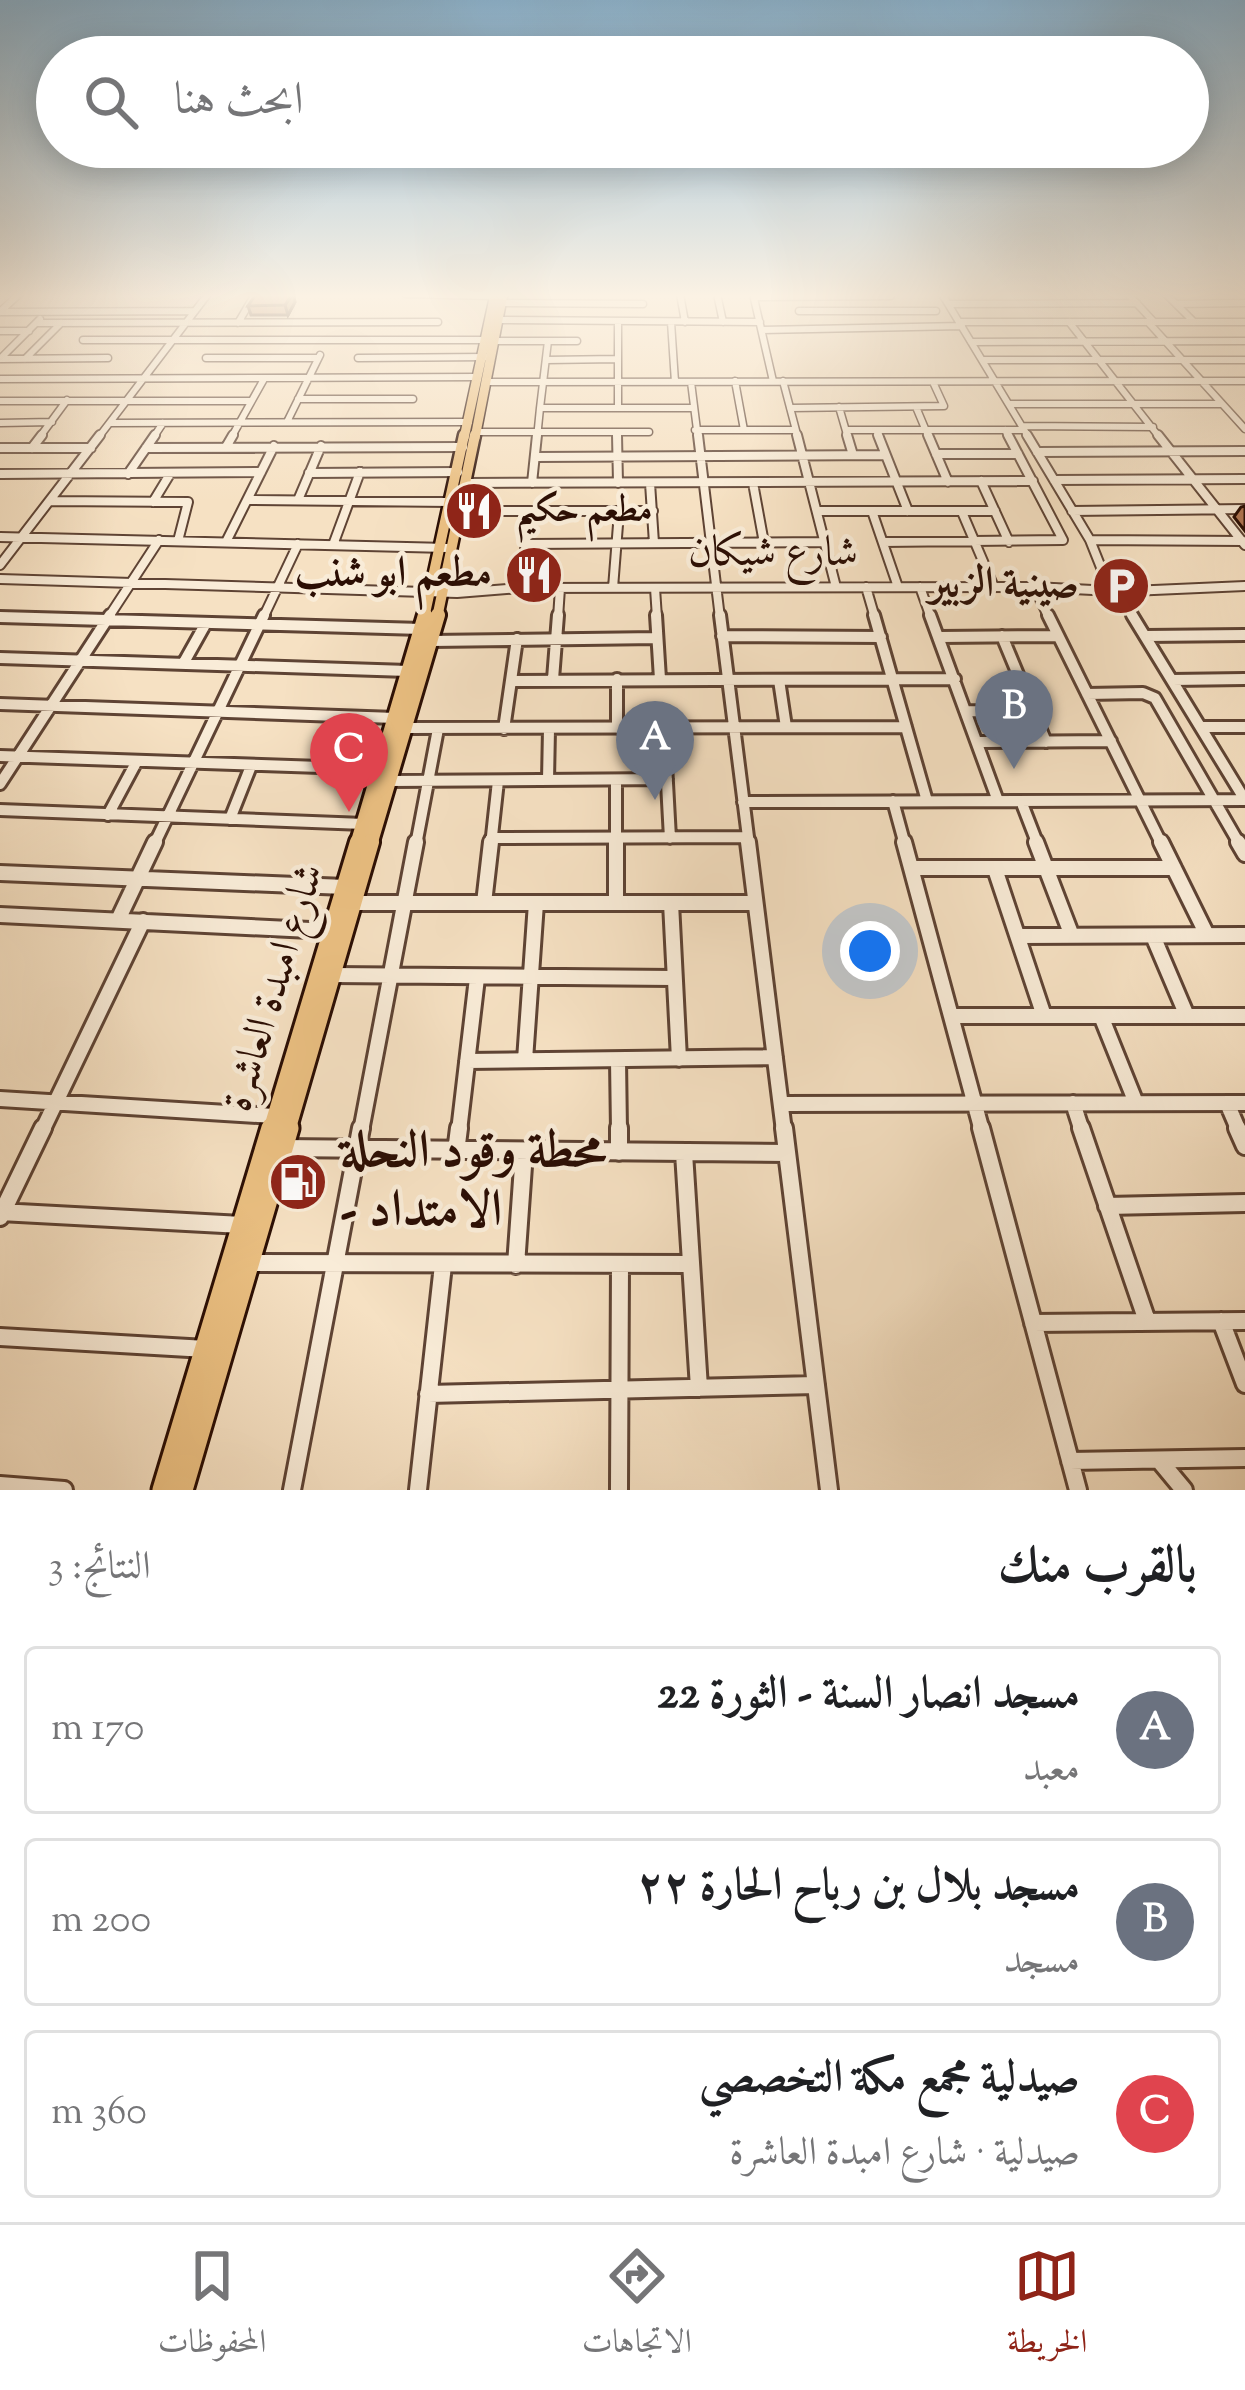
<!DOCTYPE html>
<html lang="ar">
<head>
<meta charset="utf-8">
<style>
	:root { --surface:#fff; --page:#f2f2f2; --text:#202124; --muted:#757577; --line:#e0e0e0; --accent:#8f2418 }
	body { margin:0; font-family:"Sorts Mill Goudy",Amiri,serif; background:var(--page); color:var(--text); direction:rtl }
	.you { position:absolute; left:870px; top:951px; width:42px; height:42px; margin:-30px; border:9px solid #fff; border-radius:50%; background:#1a73e8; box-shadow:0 0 0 18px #1a73e833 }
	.badge { display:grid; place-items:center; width:78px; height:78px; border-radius:50%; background:var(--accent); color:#fff; font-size:39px; font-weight:700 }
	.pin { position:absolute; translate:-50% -99px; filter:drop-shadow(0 3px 6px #0008) }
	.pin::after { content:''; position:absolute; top:63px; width:42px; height:36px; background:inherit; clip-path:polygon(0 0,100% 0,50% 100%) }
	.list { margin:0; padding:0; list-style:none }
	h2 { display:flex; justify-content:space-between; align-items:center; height:156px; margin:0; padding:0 48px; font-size:51px }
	h2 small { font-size:39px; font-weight:400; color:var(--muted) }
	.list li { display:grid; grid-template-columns:78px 1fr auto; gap:36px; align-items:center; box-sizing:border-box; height:168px; margin:0 24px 24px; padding:0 24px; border:3px solid var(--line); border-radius:12px }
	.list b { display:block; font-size:45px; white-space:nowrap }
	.list p { margin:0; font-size:39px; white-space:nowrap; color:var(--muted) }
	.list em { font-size:39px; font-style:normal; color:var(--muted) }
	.icon { flex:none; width:66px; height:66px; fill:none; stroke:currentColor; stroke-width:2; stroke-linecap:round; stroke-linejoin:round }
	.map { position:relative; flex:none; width:1245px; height:1490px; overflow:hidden; direction:ltr }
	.search { position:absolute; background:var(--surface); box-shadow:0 6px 30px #0003; left:36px; right:36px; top:36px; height:132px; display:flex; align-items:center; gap:30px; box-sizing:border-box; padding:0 42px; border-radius:66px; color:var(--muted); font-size:45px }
	.sheet { height:732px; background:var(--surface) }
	nav { display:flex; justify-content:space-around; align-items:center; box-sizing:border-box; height:168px; border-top:3px solid var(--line); background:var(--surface); font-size:33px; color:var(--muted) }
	nav a { display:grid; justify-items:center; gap:6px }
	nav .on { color:var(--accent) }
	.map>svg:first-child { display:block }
</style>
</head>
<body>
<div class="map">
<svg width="1245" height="1490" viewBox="0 0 1245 1490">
	<rect width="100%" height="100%" fill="#f6e1c3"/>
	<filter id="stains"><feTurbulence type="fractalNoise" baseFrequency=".00167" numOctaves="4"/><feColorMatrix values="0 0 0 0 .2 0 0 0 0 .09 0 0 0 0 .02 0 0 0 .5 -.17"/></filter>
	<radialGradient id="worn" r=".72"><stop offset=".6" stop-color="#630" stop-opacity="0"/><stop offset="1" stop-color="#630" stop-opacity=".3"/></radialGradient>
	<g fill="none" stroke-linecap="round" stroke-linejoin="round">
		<defs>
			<path id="minor-far4" d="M405,294L494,296
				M680,294L685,322
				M717,294L723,322
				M753,294L773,381
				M942,294L1029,438
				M1128,294L1154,322
				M1166,294L1194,322
				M754,297L891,296
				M502,303L643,304
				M949,304L1137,303
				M1176,304L1245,303
				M799,311H936
				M0,312L195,311
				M0,312L19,294
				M499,320L760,322
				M618,322V408
				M671,322L675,382
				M960,322H1245
				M1069,322L1160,438
				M1148,322L1245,429
				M37,323L438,322
				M238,323L255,294
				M762,330L962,326
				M0,331H29
				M83,340H485
				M495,341H577
				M548,341L540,408H693
				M971,342L1245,341
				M206,358H318
				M358,358L487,357
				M0,359L40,319
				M1,359L108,358
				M25,359L61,323
				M546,360L618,359
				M983,360H1245
				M0,379L477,377
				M735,381L744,430
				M783,381L798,438
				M488,382L1245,381
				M691,382L698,438
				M298,399H413
				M0,401H250
				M1009,404H1222
				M839,407L848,438
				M916,407L929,438
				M790,408L944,406L933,382
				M287,422L320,355
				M0,423L52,422
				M110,423L469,422
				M1022,426L1153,427
				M695,430H795
				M846,430H1024
				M1005,430L1009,438
				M877,431L880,438
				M479,432H649
				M617,432V438
				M39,438L67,400
				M98,438L208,294
				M153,438L163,423
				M231,438L264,379
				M537,438L540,408"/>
			<path id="minor-far3" d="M617,435L618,483
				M698,435L720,618
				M797,435L836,587
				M847,435L853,455
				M878,435L908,511
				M928,435L948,482
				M1027,435L1090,540L1106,580
				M1158,435L1245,545
				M226,447L233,435
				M0,448H91
				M32,448L42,435
				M146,448L463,447
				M1037,452L1245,451
				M936,454H1018
				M535,457L885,455
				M309,473L458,472
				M0,474L261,472
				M128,474L155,435
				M1054,480L1245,479
				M981,481L1009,542
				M468,483L1033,481
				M532,483L537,435
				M650,483L654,543
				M753,483L764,543
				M248,500L451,502
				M298,500L321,446
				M50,501L188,502L178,541
				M153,502L170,474
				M463,511H653
				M817,511H995
				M872,511L898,587
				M1072,511L1245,509
				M962,512L994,587
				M0,537L447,548
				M1090,540L1243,541
				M226,542L274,446
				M883,542L1063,540L1008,435
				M525,544L825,542
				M333,545L360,472
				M0,565L100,435
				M1118,578L1129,584L1131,592L1106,587V580Z
				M0,579L457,593L520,588L1034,587L1112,591
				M866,587L875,618
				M920,587L931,618
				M1034,587L1049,618
				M520,588L530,511
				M613,588L619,512
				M655,588L657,618
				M1131,591L1245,586
				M1114,592L1134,618
				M0,617L32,618
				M108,618L159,540
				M263,618L298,544
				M558,618L560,588"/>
			<path id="minor-far2" d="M656,615L660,679
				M720,615L749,845
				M874,615L927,801
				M930,615L998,801
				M1048,615L1162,845
				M1132,615L1245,800
				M0,617L422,629
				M722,636L881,637
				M1002,636L1046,742
				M1146,636L1245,635
				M940,637L1058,636
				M431,641L657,638
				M0,658L408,671
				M183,664L206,623
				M553,679L558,615
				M617,679V728
				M779,680L786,727
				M1172,680L1245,679
				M512,681L955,679
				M1087,694L1143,693L1155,698L1240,845
				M0,704L395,718
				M967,711L1033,712
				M1201,727H1245
				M404,728L906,727
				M664,728L670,838
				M504,729L517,639
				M979,742L1111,741
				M0,756L380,769
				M548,780L549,729
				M616,780V845
				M389,781L667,779
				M0,784L110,615
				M893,801L905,845
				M1021,801L1038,845
				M743,802L1245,800
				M0,810L364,824
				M108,815L137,761
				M230,819L251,766
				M491,838L747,837
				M154,845L264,615
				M416,845L438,729
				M491,845L498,781"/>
			<path id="minor-far1" d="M616,842V903
				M748,842L784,1131
				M904,842L982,1131
				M1036,842L1072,936
				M1161,842L1207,935
				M1238,842L1245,854
				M911,868H1174
				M995,869L1044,1016
				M0,873L345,887
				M353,903H755
				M484,903L491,842
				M671,903L679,1059
				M0,915L331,931
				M118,920L155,842
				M1019,936L1245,935
				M1153,936L1187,1016
				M332,975L673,978
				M951,1016H1245
				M1101,1016L1136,1103
				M525,1060L536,903
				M618,1060L619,1131
				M467,1061L775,1057
				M0,1099L274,1116
				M1073,1103L1082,1131
				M1227,1103L1239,1131
				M781,1104L1245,1103
				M42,1131L143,921
				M361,1131L416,842
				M459,1131L477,978"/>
			<path id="minor" d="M619,1128V1152
				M784,1128L829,1490
				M981,1128L1078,1490
				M1081,1128L1147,1321
				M1237,1128L1245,1146
				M282,1148L787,1153
				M456,1152L459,1128
				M684,1153L699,1388
				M1107,1206L1245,1203
				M0,1212L242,1225
				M0,1217L43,1128
				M245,1263L690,1264
				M516,1265L524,1152
				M1221,1321L1245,1384
				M1033,1323L1245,1321
				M0,1337L206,1349
				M428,1394L816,1385
				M1159,1460L1184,1490
				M1070,1461L1245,1458
				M0,1485L64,1490
				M292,1490L361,1128
				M418,1490L443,1265
				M619,1490L620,1264"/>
			<path id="major-far4" d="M464,438L495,294
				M475,438L503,294"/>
			<path id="major-far3" d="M424,618L464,435
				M437,618L475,435"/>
			<path id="major-far2" d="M357,845L425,615
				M370,845L438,615"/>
			<path id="major-far1" d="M271,1131L358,842
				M287,1131L371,842"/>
			<path id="major" d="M163,1490L272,1128
				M182,1490L288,1128"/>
		</defs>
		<use href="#minor-far4" stroke="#5e4334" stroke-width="9"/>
		<use href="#minor-far3" stroke="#5e4334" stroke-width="12"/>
		<use href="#minor-far2" stroke="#5e4334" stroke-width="16"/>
		<use href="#minor-far1" stroke="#5e4334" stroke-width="20"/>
		<use href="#minor" stroke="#5e4334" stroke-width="22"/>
		<use href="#major-far4" stroke="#2b0e04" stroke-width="12"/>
		<use href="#major-far3" stroke="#2b0e04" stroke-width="15"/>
		<use href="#major-far2" stroke="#2b0e04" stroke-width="20"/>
		<use href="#major-far1" stroke="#2b0e04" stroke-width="22"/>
		<use href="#major" stroke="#2b0e04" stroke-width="27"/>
		<use href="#minor-far4" stroke="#f9ecd8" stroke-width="6"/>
		<use href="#minor-far3" stroke="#f9ecd8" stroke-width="8"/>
		<use href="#minor-far2" stroke="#f9ecd8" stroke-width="10"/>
		<use href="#minor-far1" stroke="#f9ecd8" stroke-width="14"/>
		<use href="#minor" stroke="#f9ecd8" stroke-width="16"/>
		<use href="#major-far4" stroke="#ebc082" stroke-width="9"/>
		<use href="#major-far3" stroke="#ebc082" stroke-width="10"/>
		<use href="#major-far2" stroke="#ebc082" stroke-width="14"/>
		<use href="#major-far1" stroke="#ebc082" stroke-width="16"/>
		<use href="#major" stroke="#ebc082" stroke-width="21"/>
	</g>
	<path fill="#b37855" stroke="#2b0e04" stroke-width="3" d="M293,294L295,302L288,315H251L248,306Z
		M1245,506V531L1234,517L1241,507Z"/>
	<path fill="#926245" stroke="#2b0e04" stroke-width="3" d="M293,294L295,302L288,315L285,305Z"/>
	<path fill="#d08c63" stroke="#2b0e04" stroke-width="3" d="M256,294H292L285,305L248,306Z"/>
	<linearGradient id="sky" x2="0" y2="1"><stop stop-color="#8bb7d6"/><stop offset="0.59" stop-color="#fbf2e4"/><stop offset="1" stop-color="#fbf2e4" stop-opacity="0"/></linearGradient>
	<rect width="1245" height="502" fill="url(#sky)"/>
	<defs>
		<symbol id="restaurant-disc" viewBox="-11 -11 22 22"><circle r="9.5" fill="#8f2418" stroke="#f9ecd8"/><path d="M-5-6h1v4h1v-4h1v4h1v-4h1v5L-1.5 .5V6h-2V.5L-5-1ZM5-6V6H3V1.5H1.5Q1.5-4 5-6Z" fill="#fff"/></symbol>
		<symbol id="parking-disc" viewBox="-11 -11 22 22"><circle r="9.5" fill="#8f2418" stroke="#f9ecd8"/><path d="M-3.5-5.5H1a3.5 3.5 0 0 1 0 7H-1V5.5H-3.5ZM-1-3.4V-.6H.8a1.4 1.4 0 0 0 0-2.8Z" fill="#fff"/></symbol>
		<symbol id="fuel-disc" viewBox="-11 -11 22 22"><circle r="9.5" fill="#8f2418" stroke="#f9ecd8"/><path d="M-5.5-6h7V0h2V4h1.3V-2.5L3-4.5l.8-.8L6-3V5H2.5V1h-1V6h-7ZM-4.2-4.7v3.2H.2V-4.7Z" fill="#fff"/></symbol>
	</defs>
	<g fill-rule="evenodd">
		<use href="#restaurant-disc" x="441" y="478" width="66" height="66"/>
		<use href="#restaurant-disc" x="501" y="542" width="66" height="66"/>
		<use href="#parking-disc" x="1088" y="553" width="66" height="66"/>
		<use href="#fuel-disc" x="265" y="1149" width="66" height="66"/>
	</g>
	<g text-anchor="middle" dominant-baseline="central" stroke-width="9" stroke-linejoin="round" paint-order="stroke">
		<g font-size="36" font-weight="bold" fill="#2b0e04" stroke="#f9ecd8" text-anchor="start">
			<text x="516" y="511">مطعم حكيم</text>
		</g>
		<g font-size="42" fill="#2b0e04" stroke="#f9ecd8">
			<text x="773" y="555">شارع شيكان</text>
			<text transform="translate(276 988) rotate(-73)">شارع امبدة العاشرة</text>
		</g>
		<g font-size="42" font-weight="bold" fill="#2b0e04" stroke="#f9ecd8" text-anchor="end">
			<text x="492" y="575">مطعم ابو شنب</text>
			<text x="1079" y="586">صينية الزبير</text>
		</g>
		<g font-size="51" font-weight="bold" fill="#2b0e04" stroke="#f9ecd8" text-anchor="start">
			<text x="340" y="1153">محطة وقود النحلة<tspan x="340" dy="59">- الامتداد</tspan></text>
		</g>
	</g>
	<rect width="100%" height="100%" filter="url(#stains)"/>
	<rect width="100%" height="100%" fill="url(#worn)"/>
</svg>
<div class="you"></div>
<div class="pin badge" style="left:655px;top:800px;background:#6b7280">A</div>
<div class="pin badge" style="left:1014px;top:769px;background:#6b7280">B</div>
<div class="pin badge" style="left:349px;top:812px;background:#e0444e">C</div>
<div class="search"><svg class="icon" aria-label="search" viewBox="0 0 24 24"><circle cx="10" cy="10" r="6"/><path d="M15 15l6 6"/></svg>ابحث هنا</div>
</div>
<section class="sheet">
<h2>بالقرب منك<small>النتائج: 3</small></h2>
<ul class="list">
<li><span class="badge" style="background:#6b7280">A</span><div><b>مسجد انصار السنة - الثورة 22</b><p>معبد</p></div><em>170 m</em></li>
<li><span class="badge" style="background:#6b7280">B</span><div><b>مسجد بلال بن رباح الحارة ٢٢</b><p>مسجد</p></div><em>200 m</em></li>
<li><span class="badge" style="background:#e0444e">C</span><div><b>صيدلية مجمع مكة التخصصي</b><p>صيدلية · شارع امبدة العاشرة</p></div><em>360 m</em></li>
</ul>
</section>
<nav>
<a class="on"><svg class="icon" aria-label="map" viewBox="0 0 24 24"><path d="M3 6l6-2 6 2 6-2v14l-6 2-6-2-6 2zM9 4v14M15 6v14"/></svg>الخريطة</a>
<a><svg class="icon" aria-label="directions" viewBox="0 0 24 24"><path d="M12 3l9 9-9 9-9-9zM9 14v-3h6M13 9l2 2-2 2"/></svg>الاتجاهات</a>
<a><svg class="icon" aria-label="saved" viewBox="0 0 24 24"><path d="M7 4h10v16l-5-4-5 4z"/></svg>المحفوظات</a>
</nav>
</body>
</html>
